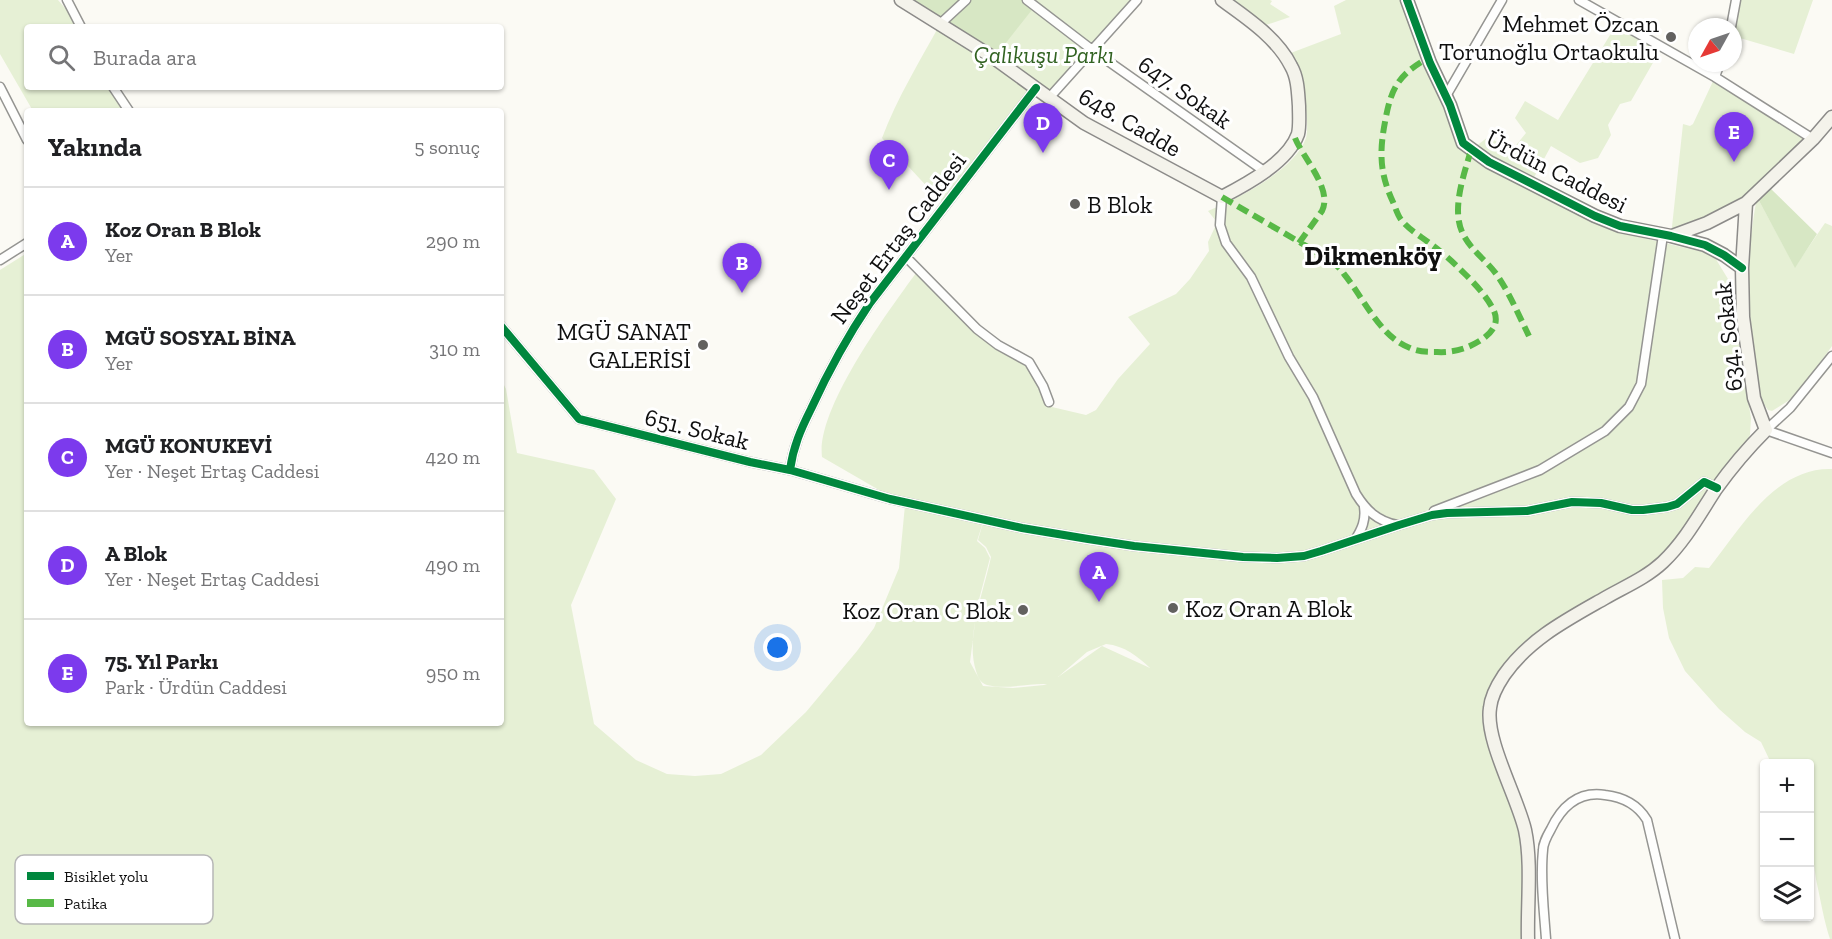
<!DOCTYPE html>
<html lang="tr">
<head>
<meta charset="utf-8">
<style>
	:root { --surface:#fff; --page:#f2f2f2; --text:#202124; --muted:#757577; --line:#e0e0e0; --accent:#7c3aed }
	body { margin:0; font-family:"Zilla Slab",serif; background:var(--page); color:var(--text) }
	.controls { position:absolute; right:18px; bottom:18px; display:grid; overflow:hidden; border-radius:6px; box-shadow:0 2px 4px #0004 }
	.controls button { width:54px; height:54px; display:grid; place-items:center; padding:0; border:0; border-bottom:2px solid var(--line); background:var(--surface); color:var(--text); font:30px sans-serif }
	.compass { position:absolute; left:1688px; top:18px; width:54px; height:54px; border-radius:50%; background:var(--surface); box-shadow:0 2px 4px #0004; rotate:230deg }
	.you { position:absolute; left:778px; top:648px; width:21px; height:21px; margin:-15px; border:4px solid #fff; border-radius:50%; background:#1a73e8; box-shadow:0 0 0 9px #1a73e833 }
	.badge { display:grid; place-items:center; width:39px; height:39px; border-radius:50%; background:var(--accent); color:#fff; font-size:20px; font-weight:700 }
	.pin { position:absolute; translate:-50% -50px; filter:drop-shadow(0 2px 3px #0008) }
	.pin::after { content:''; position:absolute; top:32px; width:21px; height:18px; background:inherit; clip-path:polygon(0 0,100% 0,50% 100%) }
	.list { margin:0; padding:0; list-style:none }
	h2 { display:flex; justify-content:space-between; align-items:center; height:78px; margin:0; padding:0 24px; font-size:26px }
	h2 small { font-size:20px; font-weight:400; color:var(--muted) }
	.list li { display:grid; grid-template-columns:39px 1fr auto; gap:18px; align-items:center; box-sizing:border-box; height:108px; padding:0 24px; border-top:2px solid var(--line) }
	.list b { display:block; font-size:22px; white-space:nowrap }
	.list p { margin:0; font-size:20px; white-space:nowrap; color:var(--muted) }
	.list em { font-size:20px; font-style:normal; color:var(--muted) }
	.icon { flex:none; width:33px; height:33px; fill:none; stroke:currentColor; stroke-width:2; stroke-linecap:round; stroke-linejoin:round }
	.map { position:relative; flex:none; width:1832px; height:939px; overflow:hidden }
	.search { position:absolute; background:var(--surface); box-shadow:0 2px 4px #0004; left:24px; top:24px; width:480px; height:66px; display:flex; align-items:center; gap:15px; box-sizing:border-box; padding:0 21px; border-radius:6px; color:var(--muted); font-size:22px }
	.panel { position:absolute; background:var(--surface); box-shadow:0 2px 4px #0004; left:24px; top:108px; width:480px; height:618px; border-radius:6px }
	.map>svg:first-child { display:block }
</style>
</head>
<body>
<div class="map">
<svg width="1832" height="939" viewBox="0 0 1832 939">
	<rect width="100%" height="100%" fill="#fbfaf4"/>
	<path fill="#e6f0d5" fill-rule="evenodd" d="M0,0H58L71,15L77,27H27V87H111L126,111H33L0,54Z
		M1027,0H1137L1049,98L1036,88L945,206L882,138C897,98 920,61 940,24Z
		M1222,0H1270L1272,1L1270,4L1290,17L1266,25L1261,31Z
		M1346,0H1401L1415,42L1445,107L1450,124L1458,145L1484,163L1558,205L1613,231L1699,251L1714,256L1728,279L1751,418L1750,435L1743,449L1691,522L1663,555L1637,577L1605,591L1532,641L1489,706L1522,832L1526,939H0V270L27,253V723H501V379L506,389L517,453L594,470L616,499L571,605L594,724L636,760L667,774L695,776L721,774L761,755L806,712L857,651L874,628L899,568L905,505L822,457C816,409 887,313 916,273L932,285L979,334L1032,367L1045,390L1052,407L1086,415L1096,410L1118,379L1150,344L1128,317L1176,294L1190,279L1209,251L1208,242L1215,227L1216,221L1208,211C1238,198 1294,171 1306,138C1308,130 1307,119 1306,110C1306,88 1300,72 1288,54L1341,34L1334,6ZM984,519L978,540L986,547L991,557C984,591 965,637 976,671C978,677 980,683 987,685C1006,690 1028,683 1047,684L1044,685L1013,688L983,686L970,662L977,607L990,558L985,548L977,541ZM1106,644C1125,646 1137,656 1150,668L1102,646L1058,677L1087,652Z
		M1736,0H1813L1794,54L1733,36Z
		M1618,22L1662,47L1631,101L1620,104L1608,125L1611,135L1598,158L1580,163L1551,146L1531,183L1471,150L1488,137L1512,150L1526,133L1515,118L1525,101L1558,120Z
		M1715,77L1813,139L1746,203L1671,236L1683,124L1690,126L1693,124Z
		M1757,197L1795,267L1825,223L1832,226V346L1802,388L1788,401L1772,411L1768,410L1761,400C1745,331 1744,266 1757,197Z
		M1832,469V939H1830C1824,921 1821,902 1817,884C1814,870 1815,861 1810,847V764L1771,763L1761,742L1745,732L1719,709L1685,671L1669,638L1663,608L1662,580L1683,578L1695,567L1709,568C1740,529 1775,467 1832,469Z"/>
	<path fill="#d7e7c4" d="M901,0H1027L1035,6L994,58Z
		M1769,187L1817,234L1795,268L1757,197Z"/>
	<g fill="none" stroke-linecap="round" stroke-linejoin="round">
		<defs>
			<path id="street" d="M67,0L81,27
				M1027,0L1091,49L1264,171
				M1579,0L1715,77L1813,139
				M940,24L966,0
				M1731,27L1736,0
				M1715,77L1720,63
				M0,87L27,140
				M113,87L129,111
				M1446,96L1502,0
				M1049,98L1137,0
				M1222,197L1220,225L1226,243L1251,277L1289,357L1313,397L1356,494C1366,510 1377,521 1397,525
				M906,257L977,329L998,345L1029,362L1043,386L1049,402
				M0,260L27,243
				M501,326L579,419L750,462L790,470C793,447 801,429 811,409C828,372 847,337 870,303L1036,88
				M1766,430L1790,408L1832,356
				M1766,430L1832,453
				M790,470L890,499L1022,528L1088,539L1134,546L1243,557L1277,558L1304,556L1321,551L1399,525L1432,515L1447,513L1527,511L1572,502L1601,503L1632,510H1643L1667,507L1677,504L1704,482L1717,488
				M1434,511L1540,470L1605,431L1629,407L1641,384L1663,235
				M1355,540C1362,529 1366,520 1364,507
				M1546,939C1544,910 1540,879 1543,850C1543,843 1547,836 1551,829C1562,806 1579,791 1605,795C1623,797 1638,805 1647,820L1675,939"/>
			<path id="secondary" d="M901,0L994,58L1084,123L1222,197C1247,184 1288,162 1298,134C1300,126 1299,115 1299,106C1298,93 1298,78 1291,66C1277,38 1247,18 1222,0
				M1407,0L1430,63L1450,105L1463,143L1489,162L1595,216L1620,226L1671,236L1705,245L1724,255L1742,268
				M1672,236L1707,223L1746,203L1813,139L1832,117
				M1528,939C1527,905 1532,863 1525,830C1517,796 1485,740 1490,708C1491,696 1498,684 1504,675C1529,639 1568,619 1605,598C1624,587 1646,578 1663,562C1685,541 1699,515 1716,489C1731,468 1748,448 1766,430L1754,398L1743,317L1742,268L1746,203"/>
		</defs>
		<use href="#street" stroke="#959592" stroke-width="11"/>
		<use href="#secondary" stroke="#8c8b89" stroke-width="15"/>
		<use href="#street" stroke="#fefefd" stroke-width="8"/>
		<use href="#secondary" stroke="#f4f3eb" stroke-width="12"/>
		<path stroke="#58b947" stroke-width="6" stroke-dasharray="12 6" stroke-linecap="butt" d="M1295,138C1303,158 1333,189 1322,211L1299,243
			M1471,150C1464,175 1450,211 1464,236C1472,251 1487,261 1497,275C1510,294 1519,316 1529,336
			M1222,197L1332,261C1336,265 1341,269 1344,274C1363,297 1380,337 1410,348C1419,352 1428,352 1437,352C1454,353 1470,348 1484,338C1493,331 1499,323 1494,311C1488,298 1476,285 1466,275C1454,263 1442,252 1428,242C1420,236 1410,230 1403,222C1398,217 1396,209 1393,202C1380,174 1379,153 1385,122C1391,88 1398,75 1428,58"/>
		<defs>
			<path id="cycleway" d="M1407,0L1430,63L1450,105L1463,143L1489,162L1595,216L1620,226L1671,236L1705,245L1724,255L1742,268
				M501,326L579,419L750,462L790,470C793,447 801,429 811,409C828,372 847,337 870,303L1036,88
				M790,470L890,499L1022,528L1088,539L1134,546L1243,557L1277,558L1304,556L1321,551L1399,525L1432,515L1447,513L1527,511L1572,502L1601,503L1632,510H1643L1667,507L1677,504L1704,482L1717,488"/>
		</defs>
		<use href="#cycleway" stroke="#fff" stroke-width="11"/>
		<use href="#cycleway" stroke="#00873e" stroke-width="8"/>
	</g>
	<g fill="#62615f" stroke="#fff" stroke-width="2">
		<circle cx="1671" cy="37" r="6"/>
		<circle cx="1075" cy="204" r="6"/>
		<circle cx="703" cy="345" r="6"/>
		<circle cx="1173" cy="608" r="6"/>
		<circle cx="1023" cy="610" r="6"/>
	</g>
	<g text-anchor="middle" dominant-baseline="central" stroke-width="6" stroke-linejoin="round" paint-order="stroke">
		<g font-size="24" fill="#0f0f0f" stroke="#fff" text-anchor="end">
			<text x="1659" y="23">Mehmet Özcan<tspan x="1659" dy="28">Torunoğlu Ortaokulu</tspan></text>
			<text x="1087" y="204" text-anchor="start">B Blok</text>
			<text x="691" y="331">MGÜ SANAT<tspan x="691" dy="28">GALERİSİ</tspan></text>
			<text x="1185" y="608" text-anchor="start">Koz Oran A Blok</text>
			<text x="1011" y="610">Koz Oran C Blok</text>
		</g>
		<g font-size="24" font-style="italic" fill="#326322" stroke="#fff">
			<text x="1044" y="54">Çalıkuşu Parkı</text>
		</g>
		<g font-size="24" fill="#0f0f0f" stroke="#fff">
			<text transform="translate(1185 92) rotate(35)">647. Sokak</text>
			<text transform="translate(1130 122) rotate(30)">648. Cadde</text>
			<text transform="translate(1557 171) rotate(27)">Ürdün Caddesi</text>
			<text transform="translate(898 238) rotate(-53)">Neşet Ertaş Caddesi</text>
			<text transform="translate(1728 337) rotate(-96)">634. Sokak</text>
			<text transform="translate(697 429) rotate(14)">651. Sokak</text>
		</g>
		<g font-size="27" font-weight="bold" fill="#0f0f0f" stroke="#fff">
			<text x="1373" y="256">Dikmenköy</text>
		</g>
	</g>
	<rect x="15" y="855" width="198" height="69" rx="9" fill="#fff" stroke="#b7b7b7" stroke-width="1.5"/>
	<rect x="27" y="872" width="27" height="8" fill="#00873e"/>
	<rect x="27" y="899" width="27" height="8" fill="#58b947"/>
	<g font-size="16" fill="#0f0f0f">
		<text x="64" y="882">Bisiklet yolu</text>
		<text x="64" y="909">Patika</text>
	</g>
</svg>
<div class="controls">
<button>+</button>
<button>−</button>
<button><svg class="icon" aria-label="layers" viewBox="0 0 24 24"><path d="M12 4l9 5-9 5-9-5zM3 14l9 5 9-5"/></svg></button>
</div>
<svg class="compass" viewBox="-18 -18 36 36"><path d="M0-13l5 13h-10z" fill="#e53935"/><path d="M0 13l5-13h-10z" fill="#757577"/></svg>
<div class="you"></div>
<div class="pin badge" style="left:1099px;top:602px">A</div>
<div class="pin badge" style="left:742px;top:293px">B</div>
<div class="pin badge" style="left:889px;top:190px">C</div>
<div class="pin badge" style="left:1043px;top:153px">D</div>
<div class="pin badge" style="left:1734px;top:162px">E</div>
<div class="search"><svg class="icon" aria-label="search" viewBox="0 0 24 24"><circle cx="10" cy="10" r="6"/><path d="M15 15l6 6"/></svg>Burada ara</div>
<section class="panel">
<h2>Yakında<small>5 sonuç</small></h2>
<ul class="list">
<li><span class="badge">A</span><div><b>Koz Oran B Blok</b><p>Yer</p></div><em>290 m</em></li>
<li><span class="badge">B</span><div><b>MGÜ SOSYAL BİNA</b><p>Yer</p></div><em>310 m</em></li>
<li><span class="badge">C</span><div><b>MGÜ KONUKEVİ</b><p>Yer · Neşet Ertaş Caddesi</p></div><em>420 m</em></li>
<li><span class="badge">D</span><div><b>A Blok</b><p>Yer · Neşet Ertaş Caddesi</p></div><em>490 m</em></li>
<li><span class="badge">E</span><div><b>75. Yıl Parkı</b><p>Park · Ürdün Caddesi</p></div><em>950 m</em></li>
</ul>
</section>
</div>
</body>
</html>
